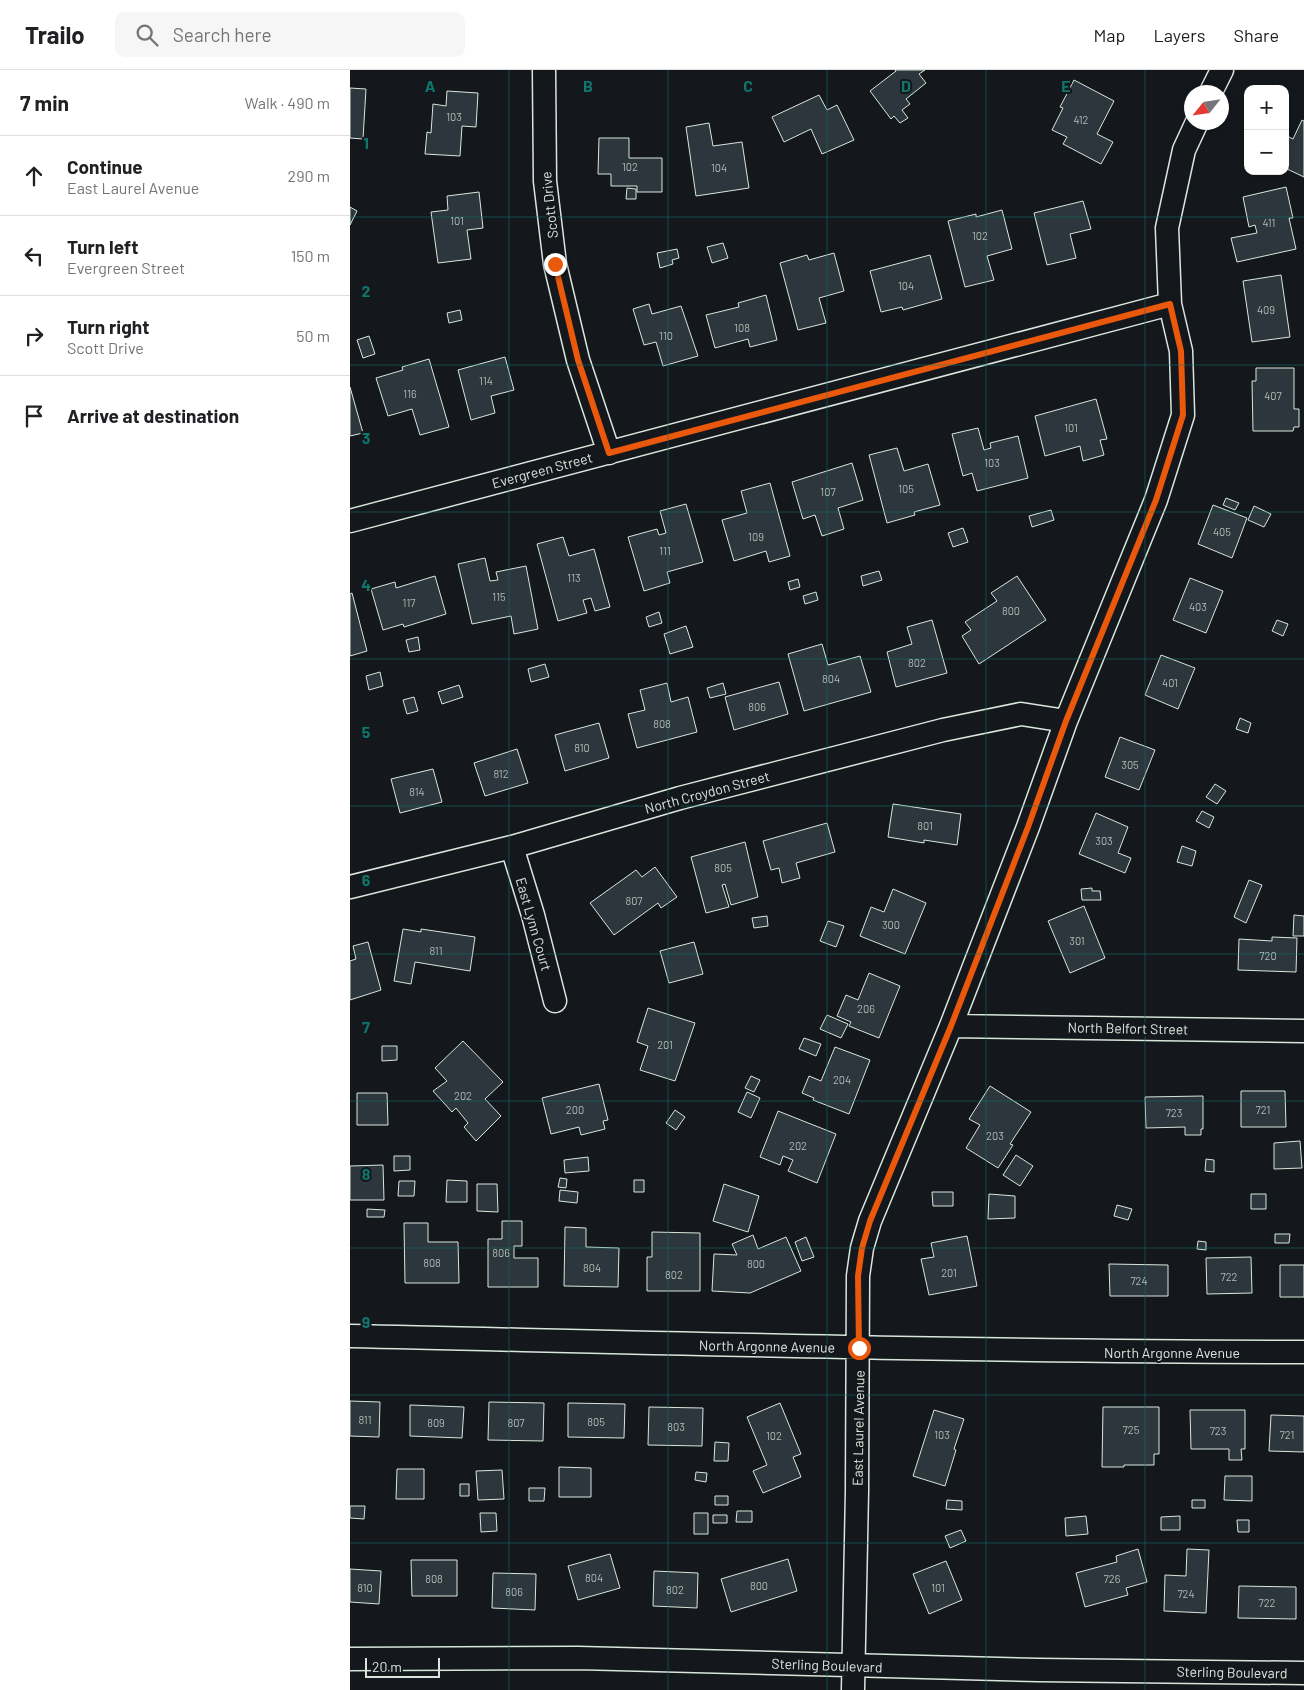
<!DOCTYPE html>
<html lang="en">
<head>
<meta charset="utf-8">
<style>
	:root { --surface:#fff; --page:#f6f6f6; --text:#202124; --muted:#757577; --line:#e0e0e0 }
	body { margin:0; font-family:Barlow,sans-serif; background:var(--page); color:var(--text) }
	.controls { position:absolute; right:15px; top:15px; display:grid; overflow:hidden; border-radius:10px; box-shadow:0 2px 8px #0003 }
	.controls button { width:45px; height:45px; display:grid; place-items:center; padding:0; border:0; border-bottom:1px solid var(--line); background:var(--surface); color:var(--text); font:25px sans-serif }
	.compass { position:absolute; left:834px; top:15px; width:45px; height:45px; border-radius:50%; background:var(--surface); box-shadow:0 2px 8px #0003; rotate:240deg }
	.scale { position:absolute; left:15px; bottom:12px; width:75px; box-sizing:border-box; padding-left:5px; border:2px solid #d8e6dc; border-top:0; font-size:14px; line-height:18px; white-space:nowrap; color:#d8e6dc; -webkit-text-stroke:4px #14181c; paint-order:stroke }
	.stop { position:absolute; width:15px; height:15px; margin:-11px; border:4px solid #ea580c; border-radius:50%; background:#fff }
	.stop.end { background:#ea580c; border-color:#fff; box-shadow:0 1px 5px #0008 }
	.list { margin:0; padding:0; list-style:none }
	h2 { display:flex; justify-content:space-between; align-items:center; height:65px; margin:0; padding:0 20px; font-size:21px }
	h2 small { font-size:16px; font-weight:400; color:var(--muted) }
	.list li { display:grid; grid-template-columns:32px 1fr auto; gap:15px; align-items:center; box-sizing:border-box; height:80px; padding:0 20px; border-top:1px solid var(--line) }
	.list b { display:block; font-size:19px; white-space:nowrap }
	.list p { margin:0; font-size:16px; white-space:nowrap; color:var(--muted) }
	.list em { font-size:16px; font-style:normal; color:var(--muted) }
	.icon { flex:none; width:28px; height:28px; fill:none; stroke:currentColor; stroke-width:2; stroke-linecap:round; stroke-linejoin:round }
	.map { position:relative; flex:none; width:954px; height:1620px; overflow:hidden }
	header { display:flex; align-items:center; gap:30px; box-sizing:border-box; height:70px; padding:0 25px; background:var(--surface); border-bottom:1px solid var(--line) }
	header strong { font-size:24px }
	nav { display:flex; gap:28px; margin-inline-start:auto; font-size:18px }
	.search { width:350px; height:45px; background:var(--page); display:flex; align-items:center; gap:12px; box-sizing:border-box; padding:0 18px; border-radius:10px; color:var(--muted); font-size:19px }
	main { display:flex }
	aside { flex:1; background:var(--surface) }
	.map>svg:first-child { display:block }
</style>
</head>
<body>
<header>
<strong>Trailo</strong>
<div class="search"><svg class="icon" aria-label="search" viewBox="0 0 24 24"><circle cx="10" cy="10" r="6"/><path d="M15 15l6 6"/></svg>Search here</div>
<nav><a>Map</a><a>Layers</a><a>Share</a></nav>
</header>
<main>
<aside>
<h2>7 min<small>Walk · 490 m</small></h2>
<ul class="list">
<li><svg class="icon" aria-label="ahead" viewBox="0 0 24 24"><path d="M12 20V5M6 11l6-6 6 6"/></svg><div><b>Continue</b><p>East Laurel Avenue</p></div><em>290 m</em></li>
<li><svg class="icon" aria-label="left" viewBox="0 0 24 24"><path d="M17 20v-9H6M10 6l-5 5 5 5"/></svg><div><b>Turn left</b><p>Evergreen Street</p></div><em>150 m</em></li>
<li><svg class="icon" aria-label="right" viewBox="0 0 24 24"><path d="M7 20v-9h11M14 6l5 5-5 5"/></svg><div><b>Turn right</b><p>Scott Drive</p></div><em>50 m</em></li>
<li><svg class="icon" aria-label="arrive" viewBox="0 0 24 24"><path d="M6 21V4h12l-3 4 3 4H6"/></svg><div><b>Arrive at destination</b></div></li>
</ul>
</aside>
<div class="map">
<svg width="954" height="1620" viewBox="0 0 954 1620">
	<rect width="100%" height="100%" fill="#14181c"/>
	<path fill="#2c363c" stroke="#d8e6dc" d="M545,0H575L569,4L576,13L556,29L560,34L552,40L558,48L550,53L544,46L541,49L520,21L546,1Z
		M724,10L764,31L747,64L763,72L751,94L713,74L717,67L702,60L713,38L710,37Z
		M0,18L16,19L13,69L0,68Z
		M97,21L128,23L126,57L112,56L110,86L75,84L77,62L81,63L83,34L96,36Z
		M469,25L477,40L487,35L504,70L472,84L461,59L434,72L422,47Z
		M952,50L954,51V107L935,98V65L943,69Z
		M359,53L363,76L392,72L399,118L346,126L336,57Z
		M249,68H279V88H312V122H287V116H261V104H248Z
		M936,117L943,148H939L946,179L887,192L881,168L907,163L905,155L899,157L893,127Z
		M277,118L286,119V129H276Z
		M129,122L133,158L117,160L121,189L88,193L81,142L98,140L97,126Z
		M733,131L741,159L720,164L726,188L697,195L684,143Z
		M0,137L7,141L0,155Z
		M652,140L662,179L637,186L644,210L615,217L598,151L626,144V147Z
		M373,173L378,188L362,193L357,177Z
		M327,179L329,188L322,190L323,194L310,198L307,183Z
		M484,183L494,221L469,228L476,253L448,260L430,193L457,185L459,190Z
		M580,185L592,229L553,240L552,237L531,242L520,201Z
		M931,205L940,267L902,272L893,211Z
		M416,225L427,270L400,277L398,269L365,278L356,245L389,237L388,233Z
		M299,234L302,244L331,236L348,286L313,296L306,272L294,275L283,239Z
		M110,240L112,250L99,253L97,243Z
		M19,266L25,284L13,288L7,270Z
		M155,287L164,320L141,326L145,343L121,350L108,300Z
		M79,289L99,357L70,365L62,339L38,346L26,308L53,300L52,297Z
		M906,298H944V339H949V357H944L943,361H903L902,311H906Z
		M0,317L13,363L0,366Z
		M746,329L757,369L750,370L754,385L733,391L730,376L695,386L685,346Z
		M628,358L634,380L641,378L640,373L668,366L678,408L627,421L622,403L613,406L602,364Z
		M547,378L554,401L578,394L590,435L564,442L565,445L537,453L519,385Z
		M502,393L513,430L488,438L494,459L472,466L465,445L453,449L442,412Z
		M420,413L440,486L419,492L416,481L384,491L372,450L397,443L391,421Z
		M876,428L889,433L885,440L873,435Z
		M336,434L353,492L317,502L320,513L294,521L278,467L307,459L309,465L316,463L310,441Z
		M863,435L897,448L882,488L848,474Z
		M904,436L921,444L914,457L898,450Z
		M701,440L704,450L682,457L679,446Z
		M613,458L618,472L603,477L598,463Z
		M213,467L219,486L244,479L260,537L245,541L241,528L233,530L237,543L208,551L187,474Z
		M135,488L140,511L148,510L146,502L176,496L188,559L164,564L161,546L122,554L108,494Z
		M529,501L532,510L513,516L511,506Z
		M85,506L96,544L54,557L53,554L33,560L21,519L45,512L46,518Z
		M667,506L696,550L629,594L612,566L621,560L615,552L647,531L641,523Z
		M840,508L873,521L856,563L823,550Z
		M448,509L450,517L440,520L438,512Z
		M466,522L468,530L455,534L453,526Z
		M2,523L17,581L0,586V524Z
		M309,542L312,553L299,557L296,547Z
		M582,550L597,603L546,617L537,582L562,574L557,557Z
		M927,550L938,554L933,566L922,561Z
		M336,556L343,577L320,584L314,564Z
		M68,567L70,580L59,582L56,570Z
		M472,574L478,595L510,586L521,622L454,641L438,584Z
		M811,585L845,598L828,639L795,625Z
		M195,594L199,607L181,612L178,599Z
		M30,602L33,616L19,620L16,606Z
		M429,612L438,644L384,660L375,627Z
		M317,613L321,632L338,627L347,662L287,678L278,644L295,640L290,620Z
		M373,613L376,624L360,628L357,618Z
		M109,615L113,627L92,634L88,622Z
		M64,627L68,641L57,644L53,630Z
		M890,648L901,653L898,663L886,659Z
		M249,653L259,688L215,701L205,665Z
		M770,667L805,680L789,720L755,707Z
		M167,679L178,713L135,726L124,693Z
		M83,699L92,732L50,743L41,709Z
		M865,714L876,721L867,734L856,727Z
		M543,734L611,744L607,775L574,770V773L538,767Z
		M852,741L864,747L859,758L846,751Z
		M746,743L778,757L768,783L781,788L775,803L729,784Z
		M477,753L485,782L446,793L450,808L432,813L429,798L421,800L413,771Z
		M395,772L408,827L381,835L375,814L372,815L379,837L356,843L341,787Z
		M832,776L846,781L842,796L827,792Z
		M305,797L327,827L311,838L308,833L264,865L240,833L286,800L292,807Z
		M899,810L912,815L896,853L884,847Z
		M742,818V821H750L751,830H732L731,819Z
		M543,819L576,833L555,884L510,866L521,837L534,842Z
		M734,836L755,888L720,903L698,851Z
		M944,845L954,846V866H943Z
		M417,846L418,856L404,858L402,848Z
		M478,851L494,856L486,877L470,871Z
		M53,859L71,862V859L125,867L120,901L65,892L61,914L44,911Z
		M922,867L947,868L946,902L888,900L889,869L922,871Z
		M18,872L31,920L0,930V891L6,889L3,876Z
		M344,872L353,904L319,913L310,881Z
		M519,903L550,916L529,968L499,956L501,952L487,946L496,925L508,930Z
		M298,938L345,953L325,1011L290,1000L298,976L287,972Z
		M477,945L498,954L491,968L470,959Z
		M454,968L471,974L466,986L449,979Z
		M113,971L153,1012L135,1029L151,1046L126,1071L114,1057L118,1053L106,1038L102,1042L83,1021L97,1011L85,998Z
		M32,976H47V990L32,991Z
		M485,977L520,990L499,1044L463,1030L464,1028L452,1023L459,1006L471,1011Z
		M401,1006L410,1010L404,1022L395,1018Z
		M249,1014L258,1050L253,1051L255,1059L231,1065L229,1057L201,1064L192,1028Z
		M640,1016L681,1042L660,1074L663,1075L648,1098L616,1078L630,1055L619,1049Z
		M891,1021H935L936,1057H891Z
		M397,1022L410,1028L401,1048L388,1042Z
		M7,1023H37L38,1055H7Z
		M853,1026V1059H851V1065H835V1057L796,1058L795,1027Z
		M325,1040L335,1047L326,1060L316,1053Z
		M428,1041L486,1064L467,1113L438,1101L443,1090L433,1086L430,1095L410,1087Z
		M950,1071L952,1098L924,1099V1073Z
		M666,1085L683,1096L670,1116L653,1105Z
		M44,1086H60V1100L44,1101Z
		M238,1087L239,1101L215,1103L214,1090Z
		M856,1089L864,1090V1102L855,1101Z
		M33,1095L34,1130H0V1096Z
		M210,1108L217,1109L216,1118L208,1117Z
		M97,1110L117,1111V1132H96Z
		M284,1110H294V1122H284Z
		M49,1111H65L64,1126H48Z
		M127,1114H147L148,1142L127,1141Z
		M374,1114L409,1126L398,1162L363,1151Z
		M210,1120L228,1122L227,1133L209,1131Z
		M582,1122H603V1136H583Z
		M639,1124L665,1126V1148L638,1149Z
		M901,1124H916V1139H901Z
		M767,1135L782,1139L778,1150L764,1146Z
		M17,1139L35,1140L34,1147H17Z
		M152,1151H172V1176H164V1188H188V1217H138V1169H152Z
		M54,1153H78V1172H108L109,1213H55Z
		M215,1157L236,1158V1177L269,1178L268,1217L214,1216Z
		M302,1162L350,1163V1221H297V1187H302Z
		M925,1164H940L939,1173H925Z
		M403,1165L408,1179L436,1167L451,1201L400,1223L362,1221L364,1184L387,1185L382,1174Z
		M617,1166L627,1216L579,1225L571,1189L584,1187L581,1173Z
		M456,1167L464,1187L452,1191L445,1172Z
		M848,1171L856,1172V1180L847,1179Z
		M901,1187L902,1223L857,1224L856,1188Z
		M759,1194L818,1195V1226H760Z
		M930,1195H954V1227H930Z
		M0,1331L30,1332L29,1367L0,1366Z
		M139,1332L194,1333L193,1371L138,1370Z
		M218,1333L275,1334L274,1368L218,1367Z
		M430,1333L451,1384L443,1387L451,1407L413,1423L403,1401L417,1395L397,1347Z
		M60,1335L114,1337L112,1368L60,1366Z
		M299,1337L353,1338L352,1376L298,1375Z
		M753,1337H809V1384H804V1395H774V1397H752Z
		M584,1340L614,1349L604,1379L606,1380L595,1416L563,1406Z
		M840,1340H895V1379H891L892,1390H879V1379H841Z
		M921,1345L954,1346V1382L919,1381Z
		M365,1372L379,1373L378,1391H364Z
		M209,1397L241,1398V1427H209Z
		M47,1399H74V1429H46Z
		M152,1400L154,1429L128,1430L126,1401Z
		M346,1402L357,1403L356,1412L345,1410Z
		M875,1406H902V1431L874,1430Z
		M110,1414H119V1426H110Z
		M179,1418H195L194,1431H179Z
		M365,1426H378V1435H365Z
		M597,1430L612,1431V1440L596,1439Z
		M842,1430H855V1438H842Z
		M0,1436H15L14,1449L0,1448Z
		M387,1441H402V1452H386Z
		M130,1443H146L147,1461L131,1462Z
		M344,1443H358V1464H344Z
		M363,1445H377V1453H363Z
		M736,1446L738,1464L716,1466L715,1448Z
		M830,1446V1460H811V1447Z
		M887,1450H899V1462H888Z
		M611,1460L616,1471L600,1478L595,1466Z
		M788,1479L797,1512L776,1518L778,1525L735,1537L726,1503L767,1492L766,1486Z
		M837,1479L859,1480L856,1543L814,1541L815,1505L836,1506Z
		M260,1484L270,1518L228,1530L218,1496Z
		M438,1489L447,1521L381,1542L371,1509Z
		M61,1490H107V1526H62Z
		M596,1491L612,1530L579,1544L563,1504Z
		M0,1499L31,1501L29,1534L0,1532Z
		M304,1501L348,1503L347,1538L303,1536Z
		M143,1503L186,1504L185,1540L142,1538Z
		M889,1516L946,1517V1549L888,1548Z"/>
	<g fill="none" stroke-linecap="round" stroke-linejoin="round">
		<defs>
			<path id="minor" d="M194,0L195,111L205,194L228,290L259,383
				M861,22L872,0
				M0,451L820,234
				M162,777L183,845L205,931
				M0,817L162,777L330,728L593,660L671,644L716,651
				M601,956L954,961
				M0,1266C318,1273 636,1282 954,1282
				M0,1589L228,1588L688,1600L954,1603
				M503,1620L507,1421L508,1206L512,1178L520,1151L601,956L678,757L716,651L806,430L833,345L831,281L820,234L817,158L834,80L847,52"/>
		</defs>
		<use href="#minor" stroke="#d8e6dc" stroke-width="25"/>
		<use href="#minor" stroke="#14181c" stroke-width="22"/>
	</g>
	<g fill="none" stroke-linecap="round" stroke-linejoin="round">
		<path stroke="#ea580c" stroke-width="6" d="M205,194L228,290L259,383L820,234L831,281L833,345L806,430L716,651L678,757L601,956L520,1151L512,1178L508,1206L509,1278"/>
	</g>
	<path fill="none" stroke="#0f766e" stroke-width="1" stroke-opacity="0.55" d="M159,0V1620M318,0V1620M477,0V1620M636,0V1620M795,0V1620M0,147H954M0,295H954M0,442H954M0,589H954M0,736H954M0,884H954M0,1031H954M0,1178H954M0,1325H954M0,1473H954"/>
	<g text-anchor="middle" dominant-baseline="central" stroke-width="4" stroke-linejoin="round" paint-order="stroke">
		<g font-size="11" fill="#adbab4">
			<text x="104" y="46">103</text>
			<text x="731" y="49">412</text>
			<text x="280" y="96">102</text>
			<text x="369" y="97">104</text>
			<text x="107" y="150">101</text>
			<text x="919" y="152">411</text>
			<text x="630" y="165">102</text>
			<text x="556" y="215">104</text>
			<text x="916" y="239">409</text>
			<text x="392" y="257">108</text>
			<text x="316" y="265">110</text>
			<text x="136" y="310">114</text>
			<text x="60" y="323">116</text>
			<text x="923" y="325">407</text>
			<text x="721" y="357">101</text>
			<text x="642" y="392">103</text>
			<text x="556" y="418">105</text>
			<text x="478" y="421">107</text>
			<text x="872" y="461">405</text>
			<text x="406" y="466">109</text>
			<text x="315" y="480">111</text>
			<text x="224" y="507">113</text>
			<text x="149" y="526">115</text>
			<text x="59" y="532">117</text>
			<text x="848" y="536">403</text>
			<text x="661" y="540">800</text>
			<text x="567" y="592">802</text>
			<text x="481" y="608">804</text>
			<text x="820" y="612">401</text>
			<text x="407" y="636">806</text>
			<text x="312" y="653">808</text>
			<text x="232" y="677">810</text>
			<text x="780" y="694">305</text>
			<text x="151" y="703">812</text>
			<text x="67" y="721">814</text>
			<text x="575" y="755">801</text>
			<text x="754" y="770">303</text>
			<text x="373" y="797">805</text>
			<text x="284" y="830">807</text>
			<text x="541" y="854">300</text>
			<text x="727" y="870">301</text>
			<text x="86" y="880">811</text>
			<text x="918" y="885">720</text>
			<text x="516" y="938">206</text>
			<text x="315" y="974">201</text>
			<text x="492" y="1009">204</text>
			<text x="113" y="1025">202</text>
			<text x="225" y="1039">200</text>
			<text x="913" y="1039">721</text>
			<text x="824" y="1042">723</text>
			<text x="645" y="1065">203</text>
			<text x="448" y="1075">202</text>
			<text x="151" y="1182">806</text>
			<text x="82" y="1192">808</text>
			<text x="406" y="1193">800</text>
			<text x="242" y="1197">804</text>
			<text x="599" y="1202">201</text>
			<text x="324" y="1204">802</text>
			<text x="879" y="1206">722</text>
			<text x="789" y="1210">724</text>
			<text x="15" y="1349">811</text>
			<text x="246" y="1351">805</text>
			<text x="86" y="1352">809</text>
			<text x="166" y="1352">807</text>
			<text x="326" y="1356">803</text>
			<text x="781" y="1359">725</text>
			<text x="868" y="1360">723</text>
			<text x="592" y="1364">103</text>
			<text x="937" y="1364">721</text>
			<text x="424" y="1365">102</text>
			<text x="244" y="1507">804</text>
			<text x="84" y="1508">808</text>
			<text x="762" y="1508">726</text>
			<text x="409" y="1515">800</text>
			<text x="15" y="1517">810</text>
			<text x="588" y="1517">101</text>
			<text x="325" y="1519">802</text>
			<text x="164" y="1521">806</text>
			<text x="836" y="1523">724</text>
			<text x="917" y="1532">722</text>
		</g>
		<g font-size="14" fill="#d8e6dc" stroke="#14181c">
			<text transform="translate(199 135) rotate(-96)">Scott Drive</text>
			<text transform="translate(192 400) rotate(-15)">Evergreen Street</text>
			<text transform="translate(357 722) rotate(-15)">North Croydon Street</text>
			<text transform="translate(184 854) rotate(74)">East Lynn Court</text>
			<text transform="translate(778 958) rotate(1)">North Belfort Street</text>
			<text transform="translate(417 1276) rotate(1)">North Argonne Avenue</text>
			<text x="822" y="1282">North Argonne Avenue</text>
			<text transform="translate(508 1358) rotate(-89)">East Laurel Avenue</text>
			<text transform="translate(477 1595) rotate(2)">Sterling Boulevard</text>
			<text transform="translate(882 1602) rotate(1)">Sterling Boulevard</text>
		</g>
	</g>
	<g font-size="16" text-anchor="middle" font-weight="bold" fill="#0f766e" stroke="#14181c" stroke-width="4" stroke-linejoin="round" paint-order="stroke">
		<text x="80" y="22">A</text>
		<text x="238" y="22">B</text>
		<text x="398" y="22">C</text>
		<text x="556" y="22">D</text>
		<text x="716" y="22">E</text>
		<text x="16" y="79">1</text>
		<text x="16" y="227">2</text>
		<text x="16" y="374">3</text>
		<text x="16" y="521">4</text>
		<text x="16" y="668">5</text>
		<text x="16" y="816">6</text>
		<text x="16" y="963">7</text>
		<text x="16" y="1110">8</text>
		<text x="16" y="1258">9</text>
	</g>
</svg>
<div class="controls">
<button>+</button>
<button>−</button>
</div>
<svg class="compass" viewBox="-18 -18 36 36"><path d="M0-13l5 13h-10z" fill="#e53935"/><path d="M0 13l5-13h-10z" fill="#757577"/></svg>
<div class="scale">20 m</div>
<div class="stop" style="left:509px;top:1278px"></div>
<div class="stop end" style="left:205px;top:194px"></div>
</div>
</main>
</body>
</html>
